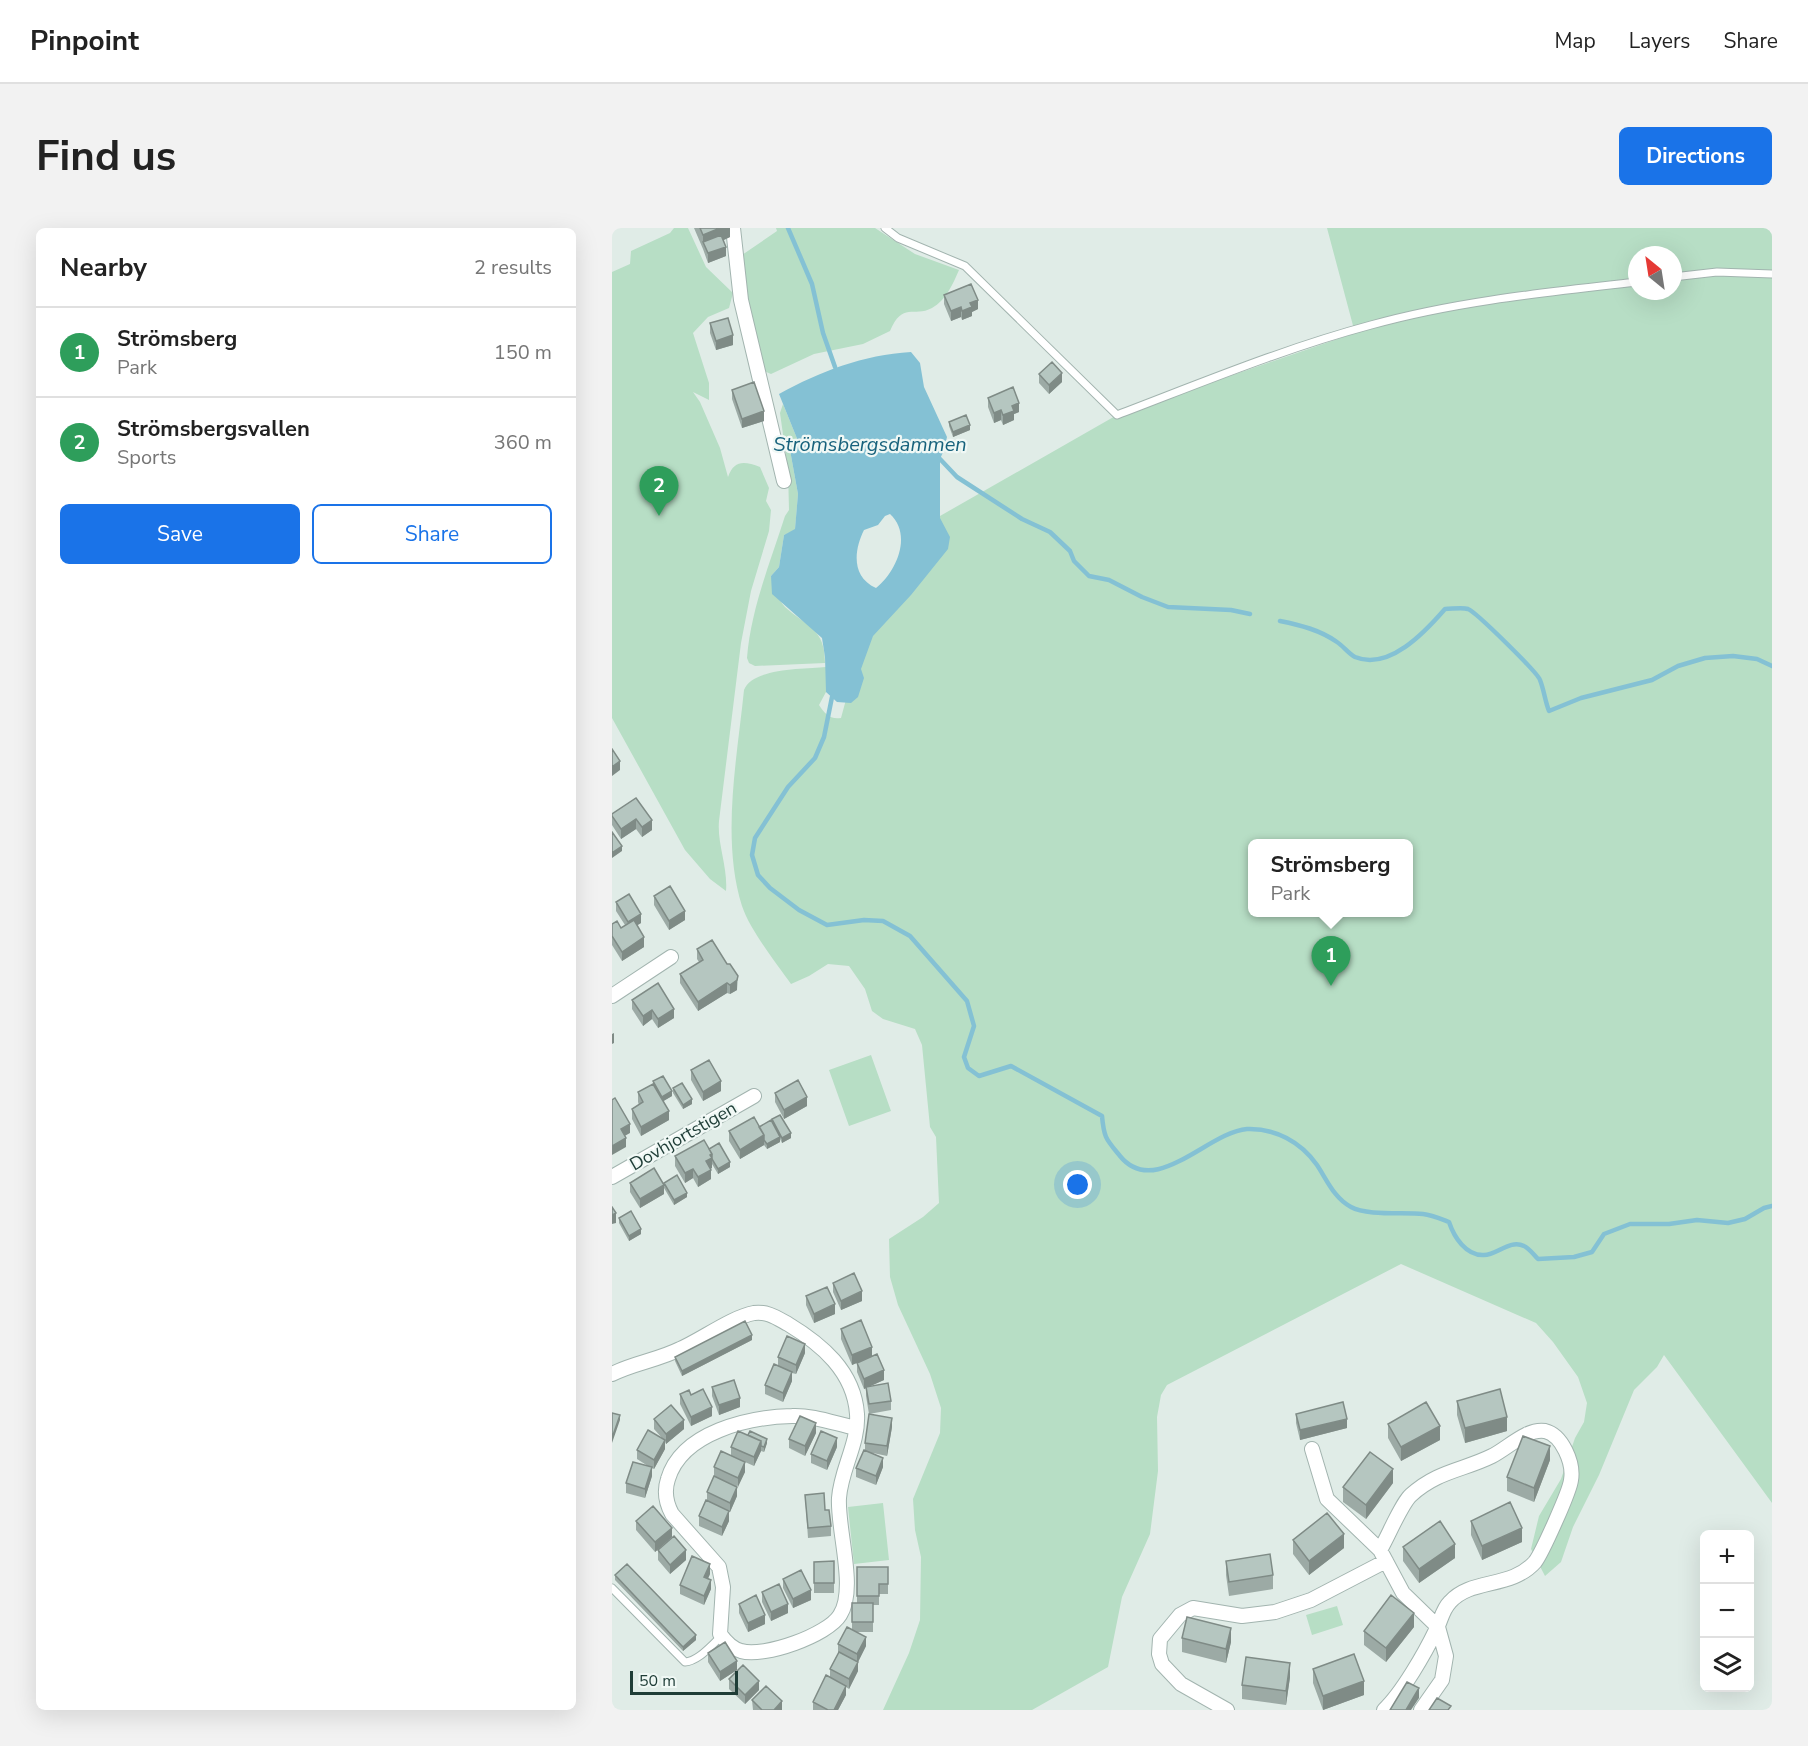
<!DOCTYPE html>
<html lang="en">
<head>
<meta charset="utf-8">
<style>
	:root { --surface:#fff; --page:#f2f2f2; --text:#222; --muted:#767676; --line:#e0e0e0; --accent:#1a73e8 }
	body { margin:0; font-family:"Nunito Sans",sans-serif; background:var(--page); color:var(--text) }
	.controls { position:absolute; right:18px; bottom:18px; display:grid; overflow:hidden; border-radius:9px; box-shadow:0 6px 24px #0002 }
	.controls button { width:54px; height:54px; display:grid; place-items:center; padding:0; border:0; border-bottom:2px solid var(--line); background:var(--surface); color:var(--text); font:30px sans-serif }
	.compass { position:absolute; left:1016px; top:18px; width:54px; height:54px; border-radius:50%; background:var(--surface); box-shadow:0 6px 24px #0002; rotate:330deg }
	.scale { position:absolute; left:18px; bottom:15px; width:108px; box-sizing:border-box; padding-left:6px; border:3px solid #1f3d37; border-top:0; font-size:16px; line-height:21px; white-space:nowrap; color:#1f3d37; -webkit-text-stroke:4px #f0f8f5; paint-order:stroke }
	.you { position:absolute; left:466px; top:957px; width:21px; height:21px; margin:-15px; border:4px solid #fff; border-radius:50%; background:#1a73e8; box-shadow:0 0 0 9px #1a73e833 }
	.badge { display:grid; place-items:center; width:39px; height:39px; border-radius:50%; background:var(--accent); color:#fff; font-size:20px; font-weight:700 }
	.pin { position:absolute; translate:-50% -50px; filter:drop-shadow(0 2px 3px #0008) }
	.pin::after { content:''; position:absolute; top:32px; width:21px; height:18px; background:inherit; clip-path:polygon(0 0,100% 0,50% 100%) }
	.popup { position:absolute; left:636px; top:611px; width:165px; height:78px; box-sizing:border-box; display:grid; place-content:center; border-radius:9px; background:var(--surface); filter:drop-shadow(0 2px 4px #0005); font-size:20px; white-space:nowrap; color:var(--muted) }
	.popup b { font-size:22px; color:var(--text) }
	.popup::after { content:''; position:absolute; left:50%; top:100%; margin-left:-12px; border:12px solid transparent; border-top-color:var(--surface) }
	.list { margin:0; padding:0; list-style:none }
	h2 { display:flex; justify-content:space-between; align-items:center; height:78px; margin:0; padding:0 24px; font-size:26px }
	h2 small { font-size:20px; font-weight:400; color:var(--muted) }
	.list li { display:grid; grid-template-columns:39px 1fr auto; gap:18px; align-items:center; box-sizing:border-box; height:90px; padding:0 24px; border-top:2px solid var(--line) }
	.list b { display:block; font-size:22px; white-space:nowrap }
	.list p { margin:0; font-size:20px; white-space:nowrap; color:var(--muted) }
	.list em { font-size:20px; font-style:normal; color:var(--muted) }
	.actions { display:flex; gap:12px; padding:18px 24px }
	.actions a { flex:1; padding:14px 0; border:2px solid var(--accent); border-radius:9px; text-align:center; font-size:21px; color:var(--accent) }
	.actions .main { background:var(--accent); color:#fff }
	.icon { flex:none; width:33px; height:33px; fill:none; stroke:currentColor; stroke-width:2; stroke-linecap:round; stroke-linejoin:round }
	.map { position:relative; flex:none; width:1160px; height:1482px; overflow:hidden; border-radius:9px }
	header { display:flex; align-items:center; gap:36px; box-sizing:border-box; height:84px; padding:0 30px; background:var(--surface); border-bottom:2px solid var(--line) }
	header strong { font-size:28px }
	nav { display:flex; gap:33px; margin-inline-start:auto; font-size:21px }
	.intro { display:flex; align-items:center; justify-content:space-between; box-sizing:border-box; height:144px; padding:0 36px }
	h1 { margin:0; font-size:42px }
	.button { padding:15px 27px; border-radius:9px; background:var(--accent); color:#fff; font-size:21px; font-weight:700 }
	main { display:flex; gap:36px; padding:0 36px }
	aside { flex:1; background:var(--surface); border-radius:9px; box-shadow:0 6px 24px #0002 }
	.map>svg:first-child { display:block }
</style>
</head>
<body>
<header>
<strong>Pinpoint</strong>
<nav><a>Map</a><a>Layers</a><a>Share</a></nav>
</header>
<div class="intro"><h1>Find us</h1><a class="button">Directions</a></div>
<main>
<aside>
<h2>Nearby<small>2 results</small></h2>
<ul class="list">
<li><span class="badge" style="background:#2e9e5b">1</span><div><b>Strömsberg</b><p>Park</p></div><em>150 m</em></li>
<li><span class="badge" style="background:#2e9e5b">2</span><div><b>Strömsbergsvallen</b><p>Sports</p></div><em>360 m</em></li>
</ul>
<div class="actions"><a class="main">Save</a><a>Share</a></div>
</aside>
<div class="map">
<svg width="1160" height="1482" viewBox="0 0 1160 1482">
	<rect width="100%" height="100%" fill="#e0ece7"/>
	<path fill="#b7dec5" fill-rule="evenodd" d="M62,0H76L94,39L121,65L117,80L96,89L81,105L97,155V172L81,164L88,174L108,220L116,249C122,232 132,233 148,239L157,260L154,273L159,282L157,303L139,363L129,415L107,593C105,616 116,639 114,663L98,651L73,622L0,490V44L18,36L19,23L58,5Z
		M164,0H263L303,26L347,42C341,56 334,72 320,80C301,90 291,73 278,103L251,116L202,126L159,146L152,143L132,68L130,27L165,3Z
		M715,0H1160V1275L1052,1127L1045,1139L1022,1162L987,1247L961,1299L949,1334L933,1348L919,1321L927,1288L949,1251L963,1210L972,1194L975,1175L966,1149L941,1114L924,1095L789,1036L555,1157L549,1167L545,1189L546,1243L538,1306L510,1369L496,1439L420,1482H271L297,1425L308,1392L309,1329L303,1302L301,1271L328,1205L329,1180L318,1146L286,1077L278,1049L277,1011L311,989L327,975L324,909L318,899L310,817L303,801L271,791L260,783L253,761L237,738L216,736L197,748L179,756C164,735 138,702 130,678C109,611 125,531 132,462C140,440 192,441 214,439V464L207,477C212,485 218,492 229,490L252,405L328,288L505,187L743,105ZM1025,27H1061V63H1025ZM641,616H797V684H641Z
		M171,176L186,213L178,222L186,266L183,302L172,307L167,339L159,348C163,357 166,372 173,379C195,399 213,400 213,435L143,438L137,435L135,430C139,381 158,335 173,288L177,282L176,242L168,185Z
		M259,827L279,883L237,898L217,842Z
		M271,1275L277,1332L242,1336L236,1279Z
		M725,1378L731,1397L700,1407L694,1387Z"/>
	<path fill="#84c1d4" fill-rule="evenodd" d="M299,124L308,135L312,159L335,209L332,222L328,231V290L338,309L336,321L299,367L261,408L249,441L252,450L246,469L239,475L225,474L214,464L213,429L210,410L160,366L159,348L167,339L172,307L183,301L186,266L178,222L186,213L167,166C209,143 251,127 299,124ZM278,286C301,307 284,344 264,360C239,349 242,322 252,302L266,297L273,288Z"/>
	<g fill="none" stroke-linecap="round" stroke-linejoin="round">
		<path stroke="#84c1d4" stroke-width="4.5" d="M176,0L200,56L211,105L223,139
			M328,231L345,249L410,291L438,304L458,323L462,333L477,348L497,352L530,369L556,379L619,382L638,386
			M668,393C688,397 708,402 725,414C731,418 737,426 743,429C777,443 813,404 833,381C840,381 850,379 856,381C864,384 926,445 928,452C932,462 933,473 937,483L969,470L1040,452L1066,438L1093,430L1121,428L1145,431L1160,438
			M220,469L212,509L203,530L176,559L143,610L140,627L146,647L158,660L187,682L215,697L252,692L271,693L298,708L355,773L362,798L352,829L356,840L367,848L399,838L490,888C492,910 494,911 508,928C543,971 596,904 635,901C663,900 689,914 705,937C715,952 722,970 739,979C755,988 792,984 811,986C820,987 829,991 837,994C842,1009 854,1028 872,1027C885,1027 898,1011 912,1018C917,1020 922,1027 926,1031L962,1029L980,1024L992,1006L1018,996H1057L1085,992L1116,995L1133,991L1152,980L1160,978"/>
		<defs>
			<path id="service" d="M273,0L286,10L353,38L505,187C589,155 673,120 759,97C845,73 937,64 1025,54
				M1061,49L1105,44L1160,46
				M0,1360L73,1434C87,1433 99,1417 110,1408"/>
			<path id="minor" d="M121,0L129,72L172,253
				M0,768L59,729
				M0,949L142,868
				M0,1146C22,1135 46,1132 68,1121C89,1112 120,1089 142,1085C155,1083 165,1090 176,1096C209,1116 242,1143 245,1186C247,1215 229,1241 227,1270C225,1301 245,1361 228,1387C216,1407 152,1430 129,1423C121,1421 113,1413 108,1406L111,1359L107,1339L60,1286C54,1275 52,1263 56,1251C70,1204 137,1189 180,1188C201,1187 224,1196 244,1200
				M700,1221L715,1271L768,1322
				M615,1482L569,1456L550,1436L547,1426L548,1411L568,1387L581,1380L630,1388L663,1384L699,1372L774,1333
				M772,1482C790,1465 813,1425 824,1402C829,1393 830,1382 838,1374C859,1350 899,1361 923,1334C930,1325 958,1263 959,1252C962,1235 950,1207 933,1203C915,1200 896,1220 880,1228C852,1242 825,1243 799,1267C789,1276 776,1309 768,1322L791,1365L826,1399L834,1428L830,1452L809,1482"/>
		</defs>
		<use href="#service" stroke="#a2b4af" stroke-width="9"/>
		<use href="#minor" stroke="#a2b4af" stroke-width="16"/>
		<use href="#service" stroke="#fff" stroke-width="7"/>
		<use href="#minor" stroke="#fff" stroke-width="14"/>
	</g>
	<path fill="#9caaa5" d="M82,0H118V9L112,12L114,28L96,35L91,21Z
		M332,67L366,81L360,84V88L350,92L349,89L339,93L332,76Z
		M98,95L121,117L104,122L98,105Z
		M427,146L450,154L437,166L427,155Z
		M120,162L152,193L130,200L120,171Z
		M376,170L407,184L402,186V192L391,197L389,192L382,195L376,179Z
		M337,194L358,202L341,209L337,198Z
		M24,570L40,602L30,609L24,601L9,611L0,597V586Z
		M42,668L73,692L57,702L42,677Z
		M4,674L29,695L25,697L32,719L10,733L0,717V696L9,700L13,697L4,683Z
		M85,721L115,736L126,748L125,762L118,766L115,765L86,783L68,755V746L87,734L85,731Z
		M20,772L62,790L46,800L40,791L31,798L20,781Z
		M79,842L109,863L91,873L79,852Z
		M41,853L60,868L51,873L57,892L29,908L20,891V881L27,877L26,874V864L41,856Z
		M61,860L80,876L71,881L61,865Z
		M163,865L195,878L172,891L163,874Z
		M160,891L179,910L170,915L168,911V914L155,921L152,917L128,931L117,913V903L147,899L160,894Z
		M97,921L118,939L106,946L100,936V940L98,941L99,951L86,959L81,950L73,955L63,938V928Z
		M18,955L52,956L75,969L62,977L52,960V966L28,980L18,964Z
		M7,990L29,1006L17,1013L7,995Z
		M221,1055L250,1073L229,1082L221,1064Z
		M194,1068L223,1086L202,1095L194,1077Z
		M229,1101L260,1128L272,1152L258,1158L279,1173V1182L257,1186L254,1168V1160L252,1161L245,1144V1135L259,1129L240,1137L229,1111Z
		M140,1112L70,1148L63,1133V1129Z
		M193,1125L184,1146L180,1145V1153L171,1174L153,1166V1157L166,1138V1129Z
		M100,1159L128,1179L107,1187L100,1168Z
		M68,1166L79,1167L100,1188L79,1198L68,1176Z
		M845,1173L895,1203L853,1215L845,1187Z
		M684,1186L735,1200L688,1212L684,1195Z
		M42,1191L72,1201L54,1216L53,1214V1221L42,1241L40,1240V1248L33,1270L14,1265V1255L36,1238L25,1231V1222L50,1210L42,1201Z
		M776,1196L828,1212L789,1233L776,1210Z
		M280,1199L275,1228L261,1225L271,1239L264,1257L244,1249V1240L253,1222V1215Z
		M204,1205L193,1228L177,1220V1211Z
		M155,1215L152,1224L149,1223L142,1238L133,1234V1244L125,1259V1268L118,1284H117V1293L110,1308L87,1298V1288L95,1273V1264L102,1248V1239L119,1228V1219Z
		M225,1219L215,1242L199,1235V1226Z
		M938,1232L922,1274L895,1263V1249Z
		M781,1255L754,1291L731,1274V1259Z
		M193,1267L213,1282L219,1298V1308L196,1310Z
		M24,1293L60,1309L43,1324L24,1302Z
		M859,1293L910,1314L870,1332L859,1307Z
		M681,1312L732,1320L697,1347L681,1326Z
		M791,1319L843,1330L807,1355L791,1333Z
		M46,1322L74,1332L58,1346L46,1332Z
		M222,1333V1365H202V1334Z
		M614,1333L661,1347V1361L617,1368L614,1347Z
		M245,1339H276V1366H267V1377H261V1404H245L254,1418L246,1434V1443L237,1461L234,1459V1467L226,1482H201V1474L218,1450V1441L226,1426V1416L240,1401V1375H245Z
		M98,1346L96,1351L99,1361L92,1377L68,1366V1357Z
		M3,1347L84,1412L71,1423L3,1352Z
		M171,1351L199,1372L181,1380L171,1360Z
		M150,1364L176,1385L159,1393L150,1374Z
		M127,1376L153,1396L136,1404L127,1385Z
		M802,1399L774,1434L752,1417V1403Z
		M570,1410L619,1414L614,1435L570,1424Z
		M96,1425L125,1442L108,1453L96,1434Z
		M701,1441L752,1467L711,1482L701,1455Z
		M678,1449L674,1477L630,1471V1457Z
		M117,1451L147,1462L133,1476L117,1461Z
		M140,1472L170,1482H141Z"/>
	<path fill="#7f8b86" d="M108,0H118V9L94,20L91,14V7Z
		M114,19V28L96,35V25Z
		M366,72V81L360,84V88L350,92V83L358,75Z
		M349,79V89L339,93V83Z
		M121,107V117L104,122V113Z
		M450,145V154L437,166V157Z
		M407,175V184L402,186V192L391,197V187L400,178Z
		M389,182V192L382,195V185Z
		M152,183V193L130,200V191Z
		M358,197V202L341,209V204Z
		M8,533V542L0,548V539Z
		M24,591V601L9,611V601Z
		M40,592V602L30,609V599Z
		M10,618V623L0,630V625Z
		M73,683V692L57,702V693Z
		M29,686V695L16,703V694Z
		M32,709V719L10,733V724Z
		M125,752V762L118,766V757Z
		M115,755V765L86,783V774Z
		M62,781V790L46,800V791Z
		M40,782V791L31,798V788Z
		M2,805V815L0,816V806Z
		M109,853V863L91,873V864Z
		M60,863V868L50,874V869Z
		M195,869V878L172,891V882Z
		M80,871V876L71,881V877Z
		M57,883V892L29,908V899Z
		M18,896V905L9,910V901Z
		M179,905V910L170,915V910Z
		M152,907V917L128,931V922Z
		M168,909V914L155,921V916Z
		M14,910V919L0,927V918Z
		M100,926V940L94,943V933Z
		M118,934V939L106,946V941Z
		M81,941V950L73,955V945Z
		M99,942V951L86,959V949Z
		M52,957V966L28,980V971Z
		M75,965V969L62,977V972Z
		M4,985V995L0,996V987Z
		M29,1001V1006L17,1013V1008Z
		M250,1063V1073L229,1082V1073Z
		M223,1076V1086L202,1095V1086Z
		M140,1107V1112L70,1148V1143Z
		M193,1116V1125L184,1146V1137Z
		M260,1119V1128L240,1137V1127Z
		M272,1142V1152L252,1161V1151Z
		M180,1144V1153L171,1174V1165Z
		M128,1170V1179L107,1187V1177Z
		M100,1179V1188L79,1198V1189Z
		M8,1187V1192L0,1215V1210Z
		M895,1189V1203L853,1215V1200Z
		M280,1190V1199L275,1228V1218Z
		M735,1191V1200L688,1212V1202Z
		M72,1192V1201L54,1216V1206Z
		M204,1195V1205L193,1228V1218Z
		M828,1198V1212L789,1233V1219Z
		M225,1210V1219L215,1242V1233Z
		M155,1211V1215L152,1224V1219Z
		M53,1212V1221L42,1241V1232Z
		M149,1213V1223L142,1238V1229Z
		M938,1218V1232L922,1274V1260Z
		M271,1230V1239L264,1257V1248Z
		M133,1234V1244L126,1259V1250Z
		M40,1239V1248L33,1270V1261Z
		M781,1241V1255L754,1291V1277Z
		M125,1259V1268L118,1284V1275Z
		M117,1283V1293L110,1308V1299Z
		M60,1300V1309L43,1324V1314Z
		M910,1300V1314L870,1332V1318Z
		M732,1306V1320L697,1347V1333Z
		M843,1316V1330L807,1355V1341Z
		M74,1322V1332L58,1346V1337Z
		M98,1336V1346L92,1358V1349Z
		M99,1352V1361L92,1377V1368Z
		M199,1362V1372L181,1380V1371Z
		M176,1376V1385L159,1393V1384Z
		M802,1385V1399L774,1434V1420Z
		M153,1387V1396L136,1404V1395Z
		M619,1400V1414L614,1435V1421Z
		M84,1407V1412L71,1423V1419Z
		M254,1409V1418L245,1436V1426Z
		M125,1433V1442L108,1453V1444Z
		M246,1434V1443L237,1461V1451Z
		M678,1435V1449L674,1477V1463Z
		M147,1453V1462L133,1476V1467Z
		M752,1453V1467L711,1482V1468Z
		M234,1458V1467L226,1482H222Z
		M807,1460V1470L799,1482H794Z
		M170,1473V1482H162Z"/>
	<path fill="#b5c6c0" stroke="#7f8b86" stroke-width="1.5" d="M88,0H108L91,7Z
		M109,7L114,19L96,25L91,14Z
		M359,56L366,72L358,75L360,79L350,83L349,79L339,83L332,67Z
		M116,90L121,107L104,113L98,95Z
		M440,134L450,145L437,157L427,146Z
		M142,154L152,183L130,191L120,162Z
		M401,159L407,175L400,178L402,183L391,187L389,182L382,185L376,170Z
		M354,187L358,197L341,204L337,194Z
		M0,521L8,533L0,539Z
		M24,570L40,592L30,599L24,591L9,601L0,588V586Z
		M0,604L10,618L0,625Z
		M58,658L73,683L57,693L42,668Z
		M17,666L29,686L16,694L4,674Z
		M22,692L32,709L10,724L0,708V696L5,693L9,700Z
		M100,712L115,736H118L126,748L125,752L118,757L115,755L86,774L68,746L91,732L85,721Z
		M46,755L62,781L46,791L40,782L31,788L20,772Z
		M97,832L109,853L91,864L79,842Z
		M51,848L60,863L50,869L41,853Z
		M186,852L195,869L172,882L163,865Z
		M70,855L80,871L71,877L61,860Z
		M41,856L57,883L29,899L20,881L31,874L26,864Z
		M3,870L18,896L9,901L14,910L0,918V872Z
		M168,887L179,905L170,910L160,891Z
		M142,889L152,907L128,922L117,903Z
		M159,892L168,909L155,916L152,912V907L147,899Z
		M92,912L100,926L98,927L100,930L94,933L99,942L86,949L81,941L73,945L63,928Z
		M107,915L118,934L106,941L100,931V926L97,921Z
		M42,940L52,957L28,971L18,955Z
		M65,947L75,965L62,972L52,955Z
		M0,979L4,985L0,987Z
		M19,983L29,1001L17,1008L7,990Z
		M242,1045L250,1063L229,1073L221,1055Z
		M215,1059L223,1076L202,1086L194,1068Z
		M249,1092L260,1119L240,1127L229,1101Z
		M133,1093L140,1107L70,1143L63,1129Z
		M175,1108L193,1116L184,1137L166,1129Z
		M265,1126L272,1142L252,1151L245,1135Z
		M162,1136L180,1144L171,1165L153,1157Z
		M122,1152L128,1170L107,1177L100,1159Z
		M276,1155L279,1173L257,1176L254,1159Z
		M91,1161L100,1179L79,1189L68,1166L77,1162L79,1167Z
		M888,1161L895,1189L853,1200L845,1173Z
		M731,1174L735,1191L688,1202L684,1186Z
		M814,1174L828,1198L789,1219L776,1196Z
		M59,1177L72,1192L54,1206L42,1191Z
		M0,1185L8,1187L0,1210Z
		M257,1186L280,1190L275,1218L253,1215Z
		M188,1188L204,1195L193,1218L177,1211Z
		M36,1202L53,1212L42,1232L25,1222Z
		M126,1203L149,1213L142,1229L119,1219Z
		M138,1203L155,1211L152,1219L149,1218V1213L136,1207Z
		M209,1203L225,1210L215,1233L199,1226Z
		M911,1208L938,1218L922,1260L895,1249Z
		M252,1222L271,1230L264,1248L244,1240Z
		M109,1223L133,1234L126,1250L102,1239Z
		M758,1224L781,1241L754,1277L731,1259Z
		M21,1234L40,1239L33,1261L14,1255Z
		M102,1248L125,1259L118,1275L95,1264Z
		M212,1265L213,1282H217L219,1298L196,1300L193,1267Z
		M94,1272L117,1283L110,1299L87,1288Z
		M898,1274L910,1300L870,1318L859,1293Z
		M41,1278L60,1300L43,1314L24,1293Z
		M715,1285L732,1306L697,1333L681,1312Z
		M828,1293L843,1316L807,1341L791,1319Z
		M62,1308L74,1322L58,1337L46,1322Z
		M658,1326L661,1347L617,1354L614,1333Z
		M80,1328L98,1336L92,1349L99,1352L92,1368L68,1357Z
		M222,1333V1355H202V1334Z
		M15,1336L84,1407L71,1419L3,1347Z
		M245,1339H276V1356H267V1368H245Z
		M189,1342L199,1362L181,1371L171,1351Z
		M167,1356L176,1376L159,1384L150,1364Z
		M144,1367L153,1387L136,1395L127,1376Z
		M779,1367L802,1385L774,1420L752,1403Z
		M240,1375H261V1394H240Z
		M575,1389L619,1400L614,1421L570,1410Z
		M235,1399L254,1409L245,1426L226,1416Z
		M113,1414L125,1433L108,1444L96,1425Z
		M227,1424L246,1434L237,1451L218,1441Z
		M742,1426L752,1453L711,1468L701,1441Z
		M634,1429L678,1435L674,1463L630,1457Z
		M131,1437L147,1453L133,1467L117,1451Z
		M214,1447L234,1458L222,1482H216L201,1474Z
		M795,1454L807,1460L794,1482H778Z
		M154,1458L170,1473L162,1482H150L140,1472Z
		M825,1470L839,1478L836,1482H817Z"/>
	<g text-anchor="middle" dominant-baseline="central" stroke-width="4.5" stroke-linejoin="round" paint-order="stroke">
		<g font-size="18" fill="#1f3d37" stroke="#f0f8f5">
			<text transform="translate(71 908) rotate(-30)">Dovhjortstigen</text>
		</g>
		<g font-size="20" font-style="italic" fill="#17627c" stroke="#f0f8f5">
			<text x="258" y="216">Strömsbergsdammen</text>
		</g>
	</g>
</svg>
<div class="controls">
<button>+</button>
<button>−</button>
<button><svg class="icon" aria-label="layers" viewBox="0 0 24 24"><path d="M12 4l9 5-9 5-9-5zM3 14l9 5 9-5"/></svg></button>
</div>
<svg class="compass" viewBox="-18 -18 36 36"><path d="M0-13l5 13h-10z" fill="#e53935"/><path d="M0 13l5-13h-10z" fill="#767676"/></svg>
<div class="scale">50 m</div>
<div class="you"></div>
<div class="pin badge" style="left:719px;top:758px;background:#2e9e5b">1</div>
<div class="popup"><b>Strömsberg</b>Park</div>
<div class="pin badge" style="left:47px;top:288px;background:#2e9e5b">2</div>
</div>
</main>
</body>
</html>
